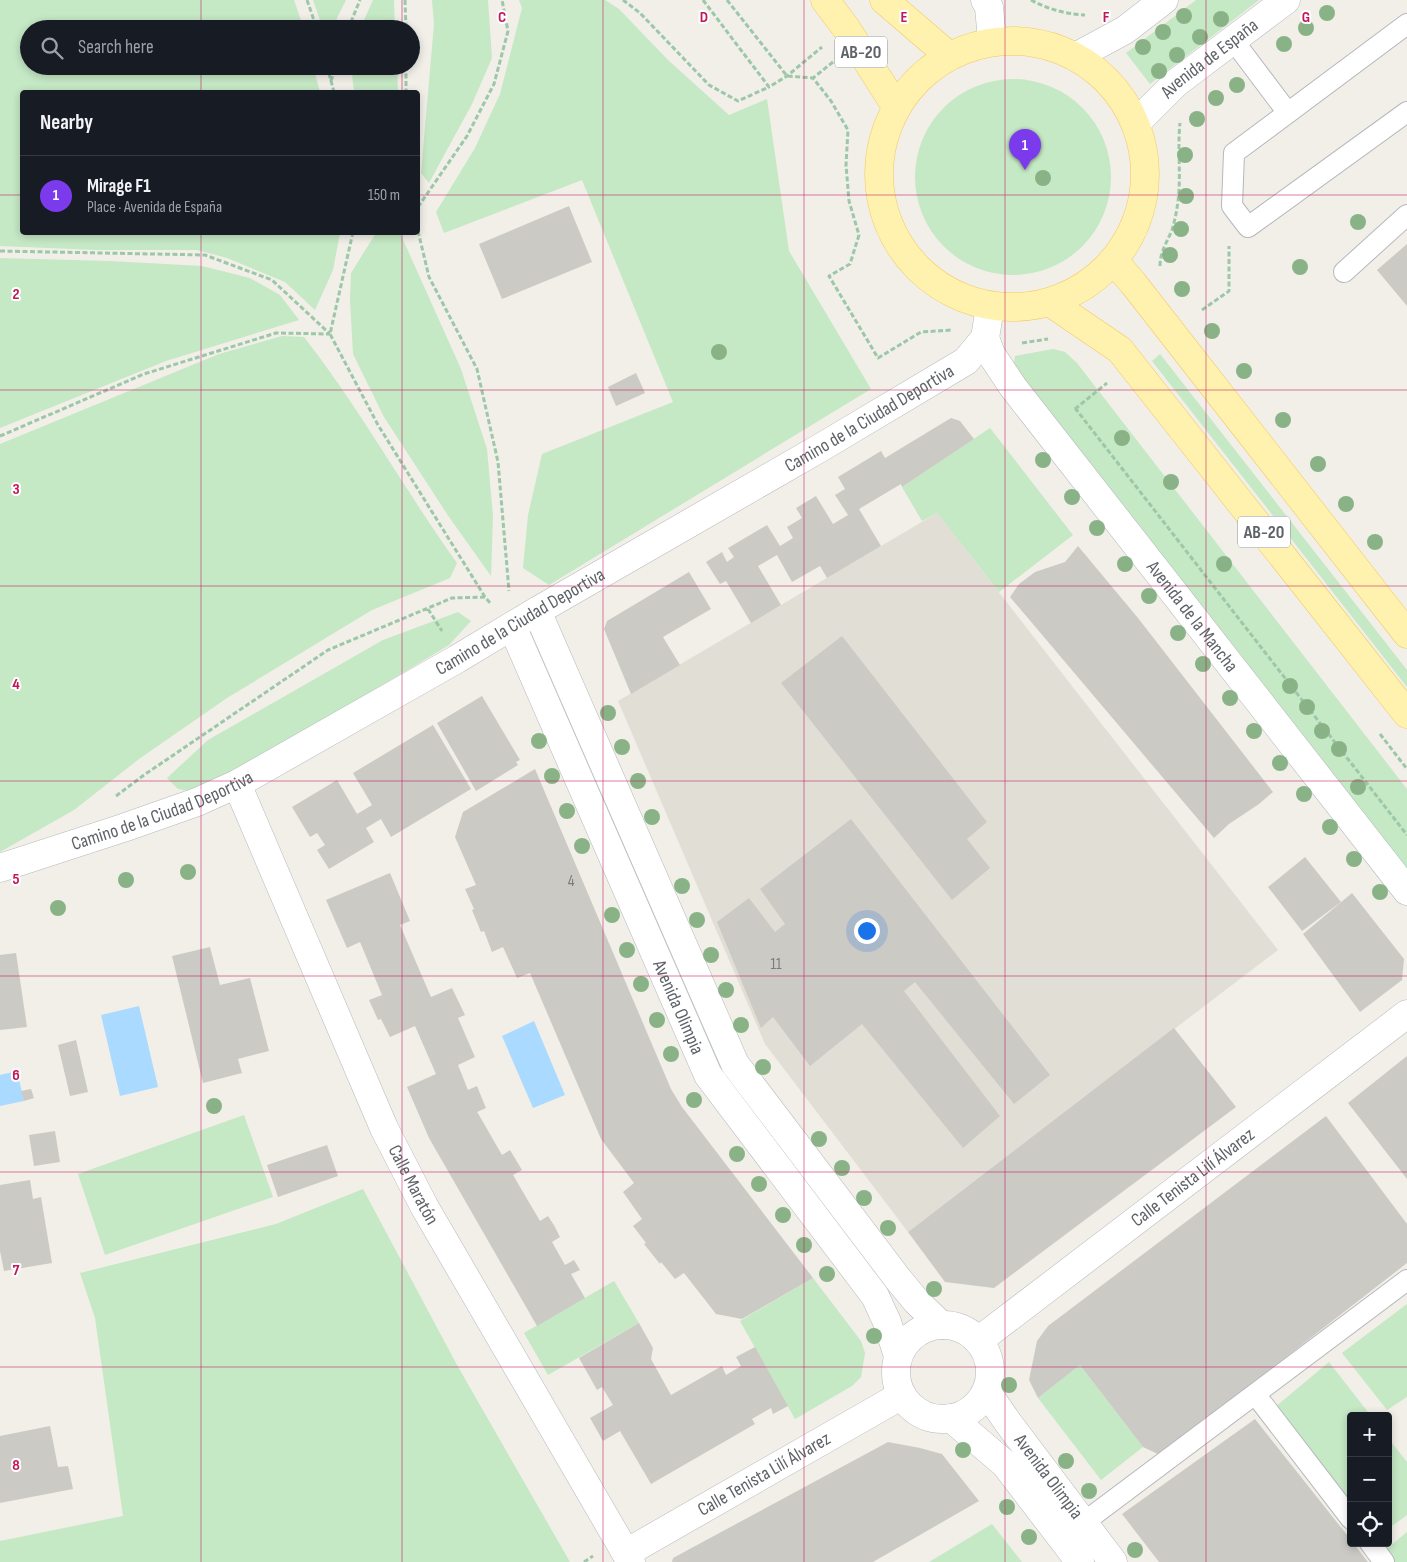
<!DOCTYPE html>
<html lang="en">
<head>
<meta charset="utf-8">
<style>
	:root { --surface:#171b24; --page:#242831; --text:#f1f3f6; --muted:#9ea1a6; --line:#363941; --accent:#7c3aed }
	body { margin:0; font-family:"Sofia Sans Condensed",sans-serif; background:var(--page); color:var(--text) }
	.controls { position:absolute; right:15px; bottom:15px; display:grid; overflow:hidden; border-radius:5px; box-shadow:0 2px 8px #0003 }
	.controls button { width:45px; height:45px; display:grid; place-items:center; padding:0; border:0; border-bottom:1px solid var(--line); background:var(--surface); color:var(--text); font:25px sans-serif }
	.you { position:absolute; left:866px; top:930px; width:18px; height:18px; margin:-12px; border:4px solid #fff; border-radius:50%; background:#1a73e8; box-shadow:0 0 0 8px #1a73e833 }
	.badge { display:grid; place-items:center; width:32px; height:32px; border-radius:50%; background:var(--accent); color:#fff; font-size:16px; font-weight:700 }
	.pin { position:absolute; translate:-50% -41px; filter:drop-shadow(0 1px 2px #0008) }
	.pin::after { content:''; position:absolute; top:26px; width:18px; height:15px; background:inherit; clip-path:polygon(0 0,100% 0,50% 100%) }
	.list { margin:0; padding:0; list-style:none }
	h2 { display:flex; justify-content:space-between; align-items:center; height:65px; margin:0; padding:0 20px; font-size:21px }
	h2 small { font-size:16px; font-weight:400; color:var(--muted) }
	.list li { display:grid; grid-template-columns:32px 1fr auto; gap:15px; align-items:center; box-sizing:border-box; height:80px; padding:0 20px; border-top:1px solid var(--line) }
	.list b { display:block; font-size:19px; white-space:nowrap }
	.list p { margin:0; font-size:16px; white-space:nowrap; color:var(--muted) }
	.list em { font-size:16px; font-style:normal; color:var(--muted) }
	.icon { flex:none; width:28px; height:28px; fill:none; stroke:currentColor; stroke-width:2; stroke-linecap:round; stroke-linejoin:round }
	.map { position:relative; flex:none; width:1407px; height:1562px; overflow:hidden }
	.search { position:absolute; background:var(--surface); box-shadow:0 2px 8px #0003; left:20px; top:20px; width:400px; height:55px; display:flex; align-items:center; gap:12px; box-sizing:border-box; padding:0 18px; border-radius:28px; color:var(--muted); font-size:19px }
	.panel { position:absolute; background:var(--surface); box-shadow:0 2px 8px #0003; left:20px; top:90px; width:400px; height:145px; border-radius:5px }
	.map>svg:first-child { display:block }
</style>
</head>
<body>
<div class="map">
<svg width="1407" height="1562" viewBox="0 0 1407 1562">
	<rect width="100%" height="100%" fill="#f1efe8"/>
	<path fill="#e1ded6" d="M937,513L1278,950L908,1232L765,1044L618,701Z"/>
	<path fill="#c5e8c5" d="M0,0H294L304,29H29V66H313L320,92H22V232L340,233L333,270L315,310L285,282L227,258L197,250H97L0,246Z
		M313,0H346L337,18L335,29H323Z
		M373,0H394L395,29H360Z
		M432,0H488L492,58L472,104L429,183L421,173L434,24Z
		M519,0H605L619,9L668,60L729,115L767,99L789,251L871,389L549,585L523,568L528,515L542,454L673,402L582,180L444,233L436,212L475,148L500,94L522,8Z
		M1196,0H1259L1150,84L1126,53Z
		M353,66H397L398,92H354L352,74Z
		M915 177a98 98 0 1 1 196 0a98 98 0 1 1-196 0Z
		M376,233H400L461,369L487,449L493,516L491,576L449,517L384,417L353,354L350,300L351,273Z
		M0,258L110,261L202,266L250,278L280,295L299,320L166,361L0,428Z
		M282,336L304,337C360,409 404,489 457,563L450,578L372,610L227,698L139,759L74,810L0,852V444L219,354Z
		M1053,349L1065,352L1077,363L1407,789V879L1013,371L1015,356Z
		M1160,354L1407,670V687L1152,361Z
		M990,428L1073,535L999,592L937,513L922,521L902,487Z
		M458,612L471,621L449,645L231,776L189,791L178,789L167,778L208,740L383,640Z
		M565,699L721,1065L881,1275L875,1279L719,1076L559,702Z
		M244,1115L273,1197L105,1255L78,1174Z
		M363,1189L457,1365L570,1562H0V1541L123,1516L95,1318L80,1273L276,1224Z
		M813,1278L861,1341L865,1353L861,1377L852,1386L795,1419L740,1321Z
		M614,1281L639,1323L548,1375L524,1333Z
		M1407,1304V1397L1387,1410L1342,1353Z
		M1329,1362L1371,1416H1351V1508L1274,1408Z
		M1080,1365L1143,1447L1101,1480L1038,1398Z
		M1388,1438L1407,1462V1515L1388,1529Z
		M992,1524L1022,1562H929Z
		M1407,1532V1562H1393L1384,1551Z"/>
	<path fill="#aadaff" d="M139,1006L158,1087L120,1096L101,1015Z
		M534,1021L565,1095L533,1108L502,1036Z
		M17,1071L24,1101L0,1106V1075Z"/>
	<path fill="#cccac5" d="M569,206L592,262L502,299L479,244Z
		M1407,244V306L1377,270Z
		M636,373L645,393L616,406L608,387Z
		M951,418L960,421L974,439L902,487L901,484L859,509L881,546L827,578L820,566L792,582L777,555L758,566L781,605L751,623L726,581L720,584L706,562L722,552L727,562L734,557L728,548L767,525L780,546L793,538L787,527L802,518L796,508L816,496L833,524L848,515L835,495L845,489L838,477L881,451L885,458Z
		M1078,546L1138,618L1273,792L1259,804L1229,824L1214,838L1010,597L1019,584L1035,572L1065,562Z
		M689,572L711,609L663,637L680,665L631,694L604,629L607,621Z
		M842,636L987,822L967,839L990,868L952,900L781,683Z
		M482,696L520,760L516,762L518,765L476,791L437,723Z
		M433,725L471,789L391,837L381,819L366,828L374,842L329,869L317,850L325,845L317,833L310,837L292,807L337,780L357,814L372,805L353,773Z
		M535,769L671,1089L682,1107L813,1278L742,1319L716,1314L684,1273L675,1279L661,1262L660,1264L644,1244L646,1243L633,1226L642,1219L623,1192L634,1183L601,1139L530,973L517,978L503,947L492,952L484,931L481,932L472,910L474,909L465,889L476,885L455,837L463,812Z
		M851,819L1050,1075L1014,1104L915,982L904,991L1000,1116L963,1148L862,1024L810,1066L773,1017L761,1028L717,922L749,898L775,932L785,924L760,889Z
		M1305,857L1341,902L1302,931L1268,887Z
		M390,873L410,921L400,925L431,997L452,988L465,1015L458,1018L475,1057L458,1065L468,1090L477,1086L481,1096L486,1108L477,1112L479,1115L502,1155L510,1150L522,1170L513,1175L540,1221L548,1216L555,1227L560,1237L552,1242L565,1265L574,1260L580,1270L571,1274L585,1298L537,1326L429,1138L407,1087L436,1074L415,1026L390,1037L381,1019L378,1020L369,1000L382,995L360,942L347,948L326,900Z
		M1352,893L1404,959L1402,980L1360,1012L1303,934Z
		M210,947L220,985L250,978L269,1051L238,1059L242,1073L203,1083L172,956Z
		M16,953L27,1027L0,1030V955Z
		M1174,1028L1236,1107L994,1288L945,1282L908,1232Z
		M76,1040L88,1092L70,1096L58,1045Z
		M1407,1056V1179L1348,1103Z
		M31,1089L34,1098L24,1101L21,1091Z
		M1326,1116L1407,1224V1263L1160,1455L1143,1447L1080,1365L1038,1398L1029,1380L1037,1341L1048,1326Z
		M55,1131L60,1162L34,1166L29,1135Z
		M327,1145L338,1176L278,1197L267,1165Z
		M30,1180L33,1199L41,1197L52,1263L4,1271L0,1251V1185Z
		M639,1323L653,1348L651,1359L671,1395L722,1366L726,1375L741,1366L736,1357L755,1347L788,1406L773,1414L771,1408L752,1419L755,1424L651,1484L620,1431L603,1441L590,1418L613,1405L602,1387L597,1390L579,1358Z
		M1255,1419L1351,1540V1543H1353L1368,1562H1159L1122,1514Z
		M50,1426L58,1467L68,1466L73,1489L0,1503V1436Z
		M888,1442L920,1448L942,1454L979,1501L873,1562H672L673,1558Z"/>
	<g fill="none" stroke-linecap="round" stroke-linejoin="round">
		<defs>
			<path id="service" d="M1407,24L1234,153L1232,206L1248,227L1407,112
				M1233,40L1288,113
				M1344,272L1407,215
				M1255,1394L1351,1519
				M1083,1523L1407,1280
				M1370,1543L1384,1562"/>
			<g id="minor">
				<path d="M985,0L989,7L992,40"/>
				<path id="s1" d="M985,338L991,354L1013,387L1407,891"/>
				<path d="M537,611L735,1064L898,1279L917,1302L941,1325"/>
				<path id="s2" d="M512,626L708,1075L875,1296L887,1322L898,1356"/>
				<path id="s3" d="M237,784L384,1128L424,1206L631,1562"/>
				<path id="s4" d="M0,868L123,828L197,802L237,784L457,659L537,611L820,448L966,361L985,338L990,307"/>
				<circle cx="943" cy="1372" r="47"/>
				<path id="s5" d="M978,1341L1407,1014"/>
				<path id="s6" d="M986,1391L1009,1424L1113,1562"/>
				<path d="M951,1418L1005,1464L1080,1562"/>
				<path id="s7" d="M626,1553L902,1395"/>
			</g>
			<g id="secondary">
				<path d="M1077,56L1125,30L1164,0"/>
				<path id="s8" d="M1136,123L1176,83L1286,0"/>
			</g>
			<path id="primary" d="M825,0L846,28L895,105
				M884,0L948,55
				M879 174a133 133 0 1 1 266 0a133 133 0 1 1-266 0Z
				M1114,261L1133,283L1407,634
				M1051,303L1120,350L1407,714"/>
		</defs>
		<use href="#service" stroke="#b5b8bc" stroke-width="22"/>
		<use href="#minor" stroke="#b5b8bc" stroke-width="29"/>
		<use href="#secondary" stroke="#b6babf" stroke-width="29"/>
		<use href="#primary" stroke="#f2c960" stroke-width="29"/>
		<path stroke="#9cc7a9" stroke-width="3" stroke-dasharray="5 2.5" stroke-linecap="butt" d="M307,0L317,29
			M405,0L406,29
			M623,0L640,13L709,85L738,101L769,87
			M703,0L769,87L787,76L822,47
			M727,0L787,76L813,78
			M1031,0C1047,9 1066,14 1085,15
			M348,29L360,0
			M833,62L813,78L831,101L848,130L846,165L849,201L859,235L850,264L829,276L878,358L921,332L952,330
			M327,66L334,92
			M406,66V92
			M331,81L336,66
			M418,207L467,136L494,84L508,31L502,0
			M418,231L429,277L477,369L498,462L509,591
			M353,232L330,334L378,425L485,597
			M0,251L205,255L272,280L330,334
			M1160,266C1160,252 1167,242 1172,230C1174,223 1176,215 1177,208C1182,179 1177,151 1180,123
			M1202,310L1229,291V246
			M1022,343L1048,339
			M1075,408L1407,835
			M1075,409L1107,383
			M0,436L144,374L276,333L330,334
			M428,609L442,631
			M1380,734L1407,769
			M116,796L144,775L328,650L452,598L485,597L491,604
			M584,1562L593,1556"/>
		<use href="#service" stroke="#fff" stroke-width="20"/>
		<use href="#minor" stroke="#fff" stroke-width="28"/>
		<use href="#secondary" stroke="#fff" stroke-width="28"/>
		<use href="#primary" stroke="#fff2af" stroke-width="28"/>
	</g>
	<g fill="#89b387">
		<circle cx="1327" cy="13" r="8"/>
		<circle cx="1184" cy="16" r="8"/>
		<circle cx="1221" cy="19" r="8"/>
		<circle cx="1306" cy="28" r="8"/>
		<circle cx="1163" cy="32" r="8"/>
		<circle cx="1200" cy="37" r="8"/>
		<circle cx="1284" cy="44" r="8"/>
		<circle cx="1143" cy="47" r="8"/>
		<circle cx="1177" cy="55" r="8"/>
		<circle cx="1159" cy="71" r="8"/>
		<circle cx="1237" cy="85" r="8"/>
		<circle cx="1216" cy="98" r="8"/>
		<circle cx="1197" cy="119" r="8"/>
		<circle cx="1023" cy="143" r="8"/>
		<circle cx="1185" cy="155" r="8"/>
		<circle cx="1043" cy="178" r="8"/>
		<circle cx="1186" cy="196" r="8"/>
		<circle cx="1358" cy="222" r="8"/>
		<circle cx="1181" cy="229" r="8"/>
		<circle cx="1170" cy="255" r="8"/>
		<circle cx="1300" cy="267" r="8"/>
		<circle cx="1182" cy="289" r="8"/>
		<circle cx="1212" cy="331" r="8"/>
		<circle cx="719" cy="352" r="8"/>
		<circle cx="1244" cy="371" r="8"/>
		<circle cx="1283" cy="420" r="8"/>
		<circle cx="1122" cy="438" r="8"/>
		<circle cx="1043" cy="460" r="8"/>
		<circle cx="1318" cy="464" r="8"/>
		<circle cx="1171" cy="482" r="8"/>
		<circle cx="1072" cy="497" r="8"/>
		<circle cx="1346" cy="504" r="8"/>
		<circle cx="1097" cy="528" r="8"/>
		<circle cx="1375" cy="542" r="8"/>
		<circle cx="1125" cy="564" r="8"/>
		<circle cx="1224" cy="564" r="8"/>
		<circle cx="1149" cy="596" r="8"/>
		<circle cx="1178" cy="633" r="8"/>
		<circle cx="1203" cy="664" r="8"/>
		<circle cx="1290" cy="686" r="8"/>
		<circle cx="1230" cy="698" r="8"/>
		<circle cx="1307" cy="707" r="8"/>
		<circle cx="608" cy="713" r="8"/>
		<circle cx="1254" cy="731" r="8"/>
		<circle cx="1322" cy="731" r="8"/>
		<circle cx="539" cy="741" r="8"/>
		<circle cx="622" cy="747" r="8"/>
		<circle cx="1339" cy="749" r="8"/>
		<circle cx="1280" cy="763" r="8"/>
		<circle cx="552" cy="776" r="8"/>
		<circle cx="638" cy="781" r="8"/>
		<circle cx="1358" cy="787" r="8"/>
		<circle cx="1304" cy="794" r="8"/>
		<circle cx="567" cy="811" r="8"/>
		<circle cx="652" cy="817" r="8"/>
		<circle cx="1330" cy="827" r="8"/>
		<circle cx="582" cy="846" r="8"/>
		<circle cx="1354" cy="859" r="8"/>
		<circle cx="188" cy="872" r="8"/>
		<circle cx="126" cy="880" r="8"/>
		<circle cx="682" cy="886" r="8"/>
		<circle cx="1380" cy="892" r="8"/>
		<circle cx="58" cy="908" r="8"/>
		<circle cx="612" cy="915" r="8"/>
		<circle cx="697" cy="920" r="8"/>
		<circle cx="627" cy="950" r="8"/>
		<circle cx="711" cy="955" r="8"/>
		<circle cx="641" cy="984" r="8"/>
		<circle cx="726" cy="990" r="8"/>
		<circle cx="657" cy="1020" r="8"/>
		<circle cx="741" cy="1025" r="8"/>
		<circle cx="671" cy="1054" r="8"/>
		<circle cx="763" cy="1067" r="8"/>
		<circle cx="694" cy="1100" r="8"/>
		<circle cx="214" cy="1106" r="8"/>
		<circle cx="819" cy="1139" r="8"/>
		<circle cx="737" cy="1154" r="8"/>
		<circle cx="842" cy="1168" r="8"/>
		<circle cx="759" cy="1184" r="8"/>
		<circle cx="864" cy="1198" r="8"/>
		<circle cx="783" cy="1215" r="8"/>
		<circle cx="888" cy="1228" r="8"/>
		<circle cx="804" cy="1245" r="8"/>
		<circle cx="827" cy="1274" r="8"/>
		<circle cx="934" cy="1289" r="8"/>
		<circle cx="874" cy="1336" r="8"/>
		<circle cx="1009" cy="1385" r="8"/>
		<circle cx="963" cy="1450" r="8"/>
		<circle cx="1066" cy="1461" r="8"/>
		<circle cx="1089" cy="1491" r="8"/>
		<circle cx="1007" cy="1507" r="8"/>
		<circle cx="1029" cy="1537" r="8"/>
		<circle cx="1135" cy="1550" r="8"/>
	</g>
	<path fill="none" stroke="#c2185b" stroke-width="1" stroke-opacity="0.55" d="M201,0V29M402,0V29M603,0V1562M804,0V1562M1005,0V1562M1206,0V1562M201,66V92M402,66V92M0,195H22M418,195H1407M201,232V1562M402,232V1562M0,390H1407M0,586H1407M0,781H1407M0,976H1407M0,1172H1407M0,1367H1407"/>
	<g text-anchor="middle" dominant-baseline="central" stroke-width="4" stroke-linejoin="round" paint-order="stroke">
		<g font-size="16" fill="#7a7d7f">
			<text x="571" y="881">4</text>
			<text x="776" y="964">11</text>
		</g>
		<g fill="#fff" stroke="#8f9295" stroke-width="1">
			<rect x="835" y="36.5" width="52" height="31" rx="4"/>
			<rect x="1238" y="516.5" width="52" height="31" rx="4"/>
		</g>
		<g font-size="18" font-weight="bold" fill="#5f6368">
			<text x="861" y="52">AB-20</text>
			<text x="1264" y="532">AB-20</text>
		</g>
		<g font-size="19" fill="#5f6368" stroke="#fff">
			<text stroke="none"><textPath href="#s8" startOffset="98">Avenida de España</textPath></text>
			<text stroke="none"><textPath href="#s4" startOffset="982">Camino de la Ciudad Deportiva</textPath></text>
			<text stroke="none"><textPath href="#s1" startOffset="348">Avenida de la Mancha</textPath></text>
			<text stroke="none"><textPath href="#s4" startOffset="578">Camino de la Ciudad Deportiva</textPath></text>
			<text stroke="none"><textPath href="#s4" startOffset="172">Camino de la Ciudad Deportiva</textPath></text>
			<text stroke="none"><textPath href="#s2" startOffset="416">Avenida Olimpia</textPath></text>
			<text stroke="none"><textPath href="#s5" startOffset="270">Calle Tenista Lilí Álvarez</textPath></text>
			<text stroke="none"><textPath href="#s3" startOffset="438">Calle Maratón</textPath></text>
			<text stroke="none"><textPath href="#s7" startOffset="159">Calle Tenista Lilí Álvarez</textPath></text>
			<text stroke="none"><textPath href="#s6" startOffset="106">Avenida Olimpia</textPath></text>
		</g>
	</g>
	<g font-size="16" text-anchor="middle" font-weight="bold" fill="#c2185b" stroke="#fff" stroke-width="4" stroke-linejoin="round" paint-order="stroke">
		<text x="502" y="22">C</text>
		<text x="704" y="22">D</text>
		<text x="904" y="22">E</text>
		<text x="1106" y="22">F</text>
		<text x="1306" y="22">G</text>
		<text x="16" y="299">2</text>
		<text x="16" y="494">3</text>
		<text x="16" y="689">4</text>
		<text x="16" y="884">5</text>
		<text x="16" y="1080">6</text>
		<text x="16" y="1275">7</text>
		<text x="16" y="1470">8</text>
	</g>
</svg>
<div class="controls">
<button>+</button>
<button>−</button>
<button><svg class="icon" aria-label="locate" viewBox="0 0 24 24"><circle cx="12" cy="12" r="6"/><path d="M12 2v4M12 18v4M2 12h4M18 12h4"/></svg></button>
</div>
<div class="you"></div>
<div class="pin badge" style="left:1025px;top:170px">1</div>
<div class="search"><svg class="icon" aria-label="search" viewBox="0 0 24 24"><circle cx="10" cy="10" r="6"/><path d="M15 15l6 6"/></svg>Search here</div>
<section class="panel">
<h2>Nearby<small></small></h2>
<ul class="list">
<li><span class="badge">1</span><div><b>Mirage F1</b><p>Place · Avenida de España</p></div><em>150 m</em></li>
</ul>
</section>
</div>
</body>
</html>
